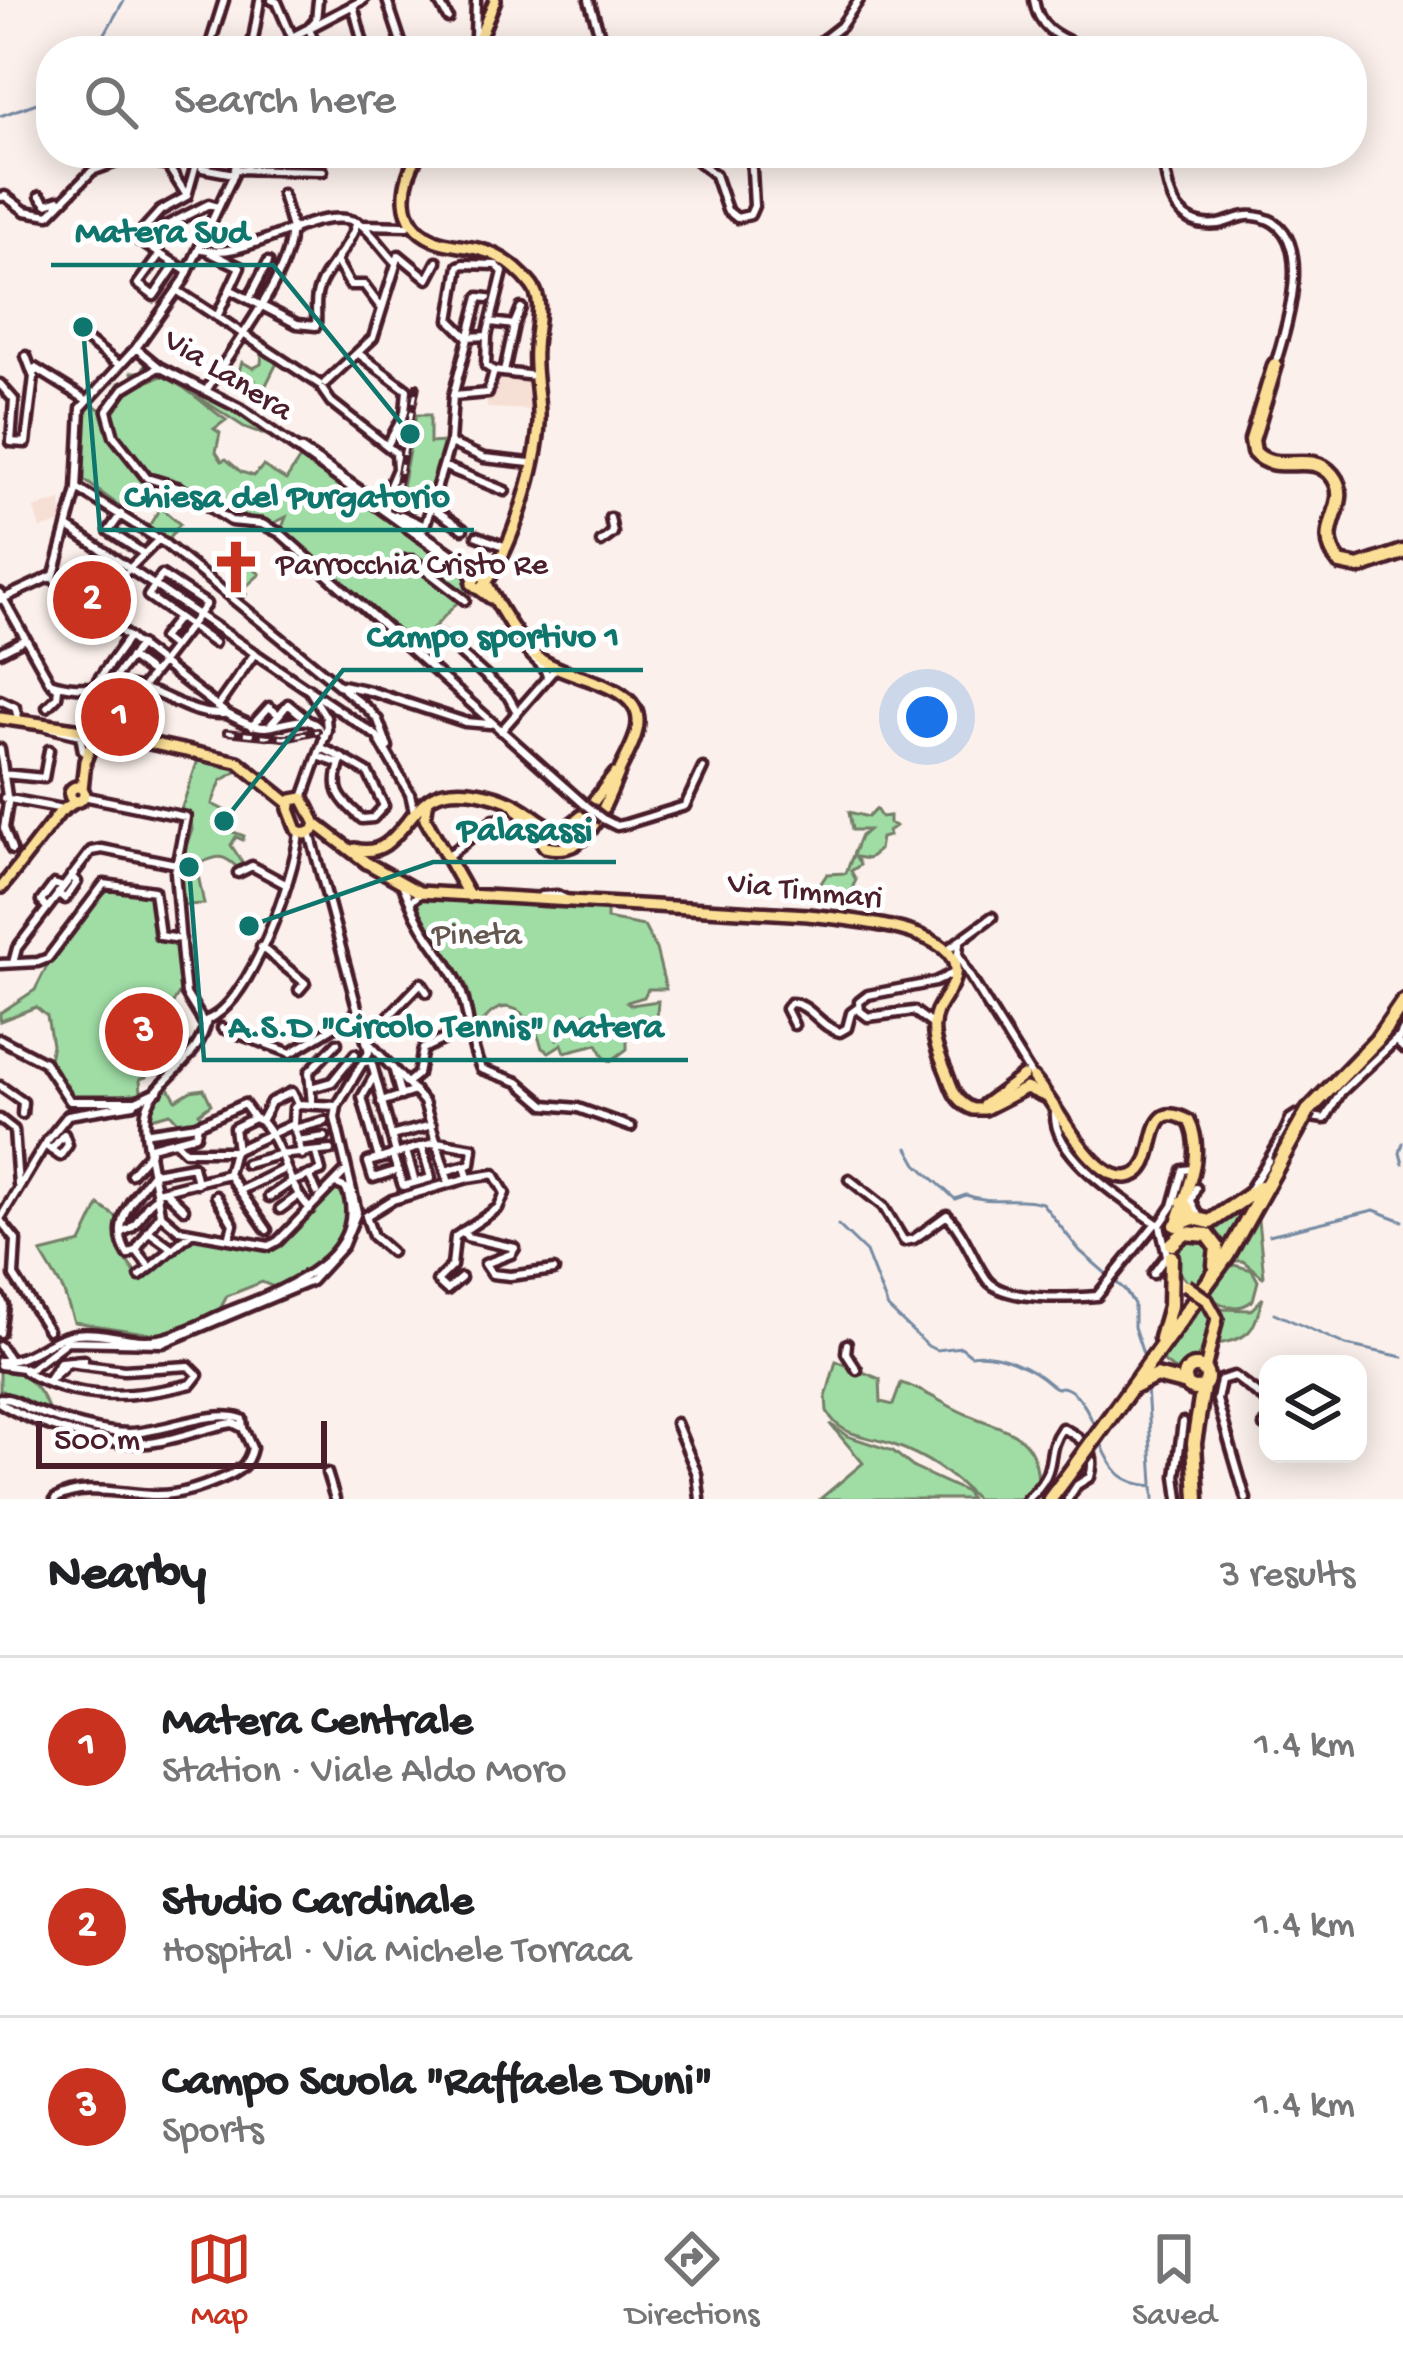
<!DOCTYPE html>
<html lang="en">
<head>
<meta charset="utf-8">
<style>
	:root { --surface:#fff; --page:#f6f6f6; --text:#202124; --muted:#757577; --line:#e0e0e0; --accent:#c8321e }
	body { margin:0; font-family:"Gochi Hand",sans-serif; background:var(--page); color:var(--text) }
	.controls { position:absolute; right:36px; bottom:36px; display:grid; overflow:hidden; border-radius:24px; box-shadow:0 6px 30px #0003 }
	.controls button { width:108px; height:108px; display:grid; place-items:center; padding:0; border:0; border-bottom:3px solid var(--line); background:var(--surface); color:var(--text); font:60px sans-serif }
	.scale { position:absolute; left:36px; bottom:30px; width:291px; box-sizing:border-box; padding-left:12px; border:6px solid #4a1f2b; border-top:0; font-size:33px; line-height:42px; white-space:nowrap; color:#4a1f2b; -webkit-text-stroke:9px #fff; paint-order:stroke }
	.you { position:absolute; left:927px; top:717px; width:42px; height:42px; margin:-30px; border:9px solid #fff; border-radius:50%; background:#1a73e8; box-shadow:0 0 0 18px #1a73e833 }
	.badge { display:grid; place-items:center; width:78px; height:78px; border-radius:50%; background:var(--accent); color:#fff; font-size:39px; font-weight:700 }
	.pin { position:absolute; translate:-50% -50%; border:6px solid #fff; box-shadow:0 3px 12px #0006 }
	.list { margin:0; padding:0; list-style:none }
	h2 { display:flex; justify-content:space-between; align-items:center; height:156px; margin:0; padding:0 48px; font-size:51px }
	h2 small { font-size:39px; font-weight:400; color:var(--muted) }
	.list li { display:grid; grid-template-columns:78px 1fr auto; gap:36px; align-items:center; box-sizing:border-box; height:180px; padding:0 48px; border-top:3px solid var(--line) }
	.list b { display:block; font-size:45px; white-space:nowrap }
	.list p { margin:0; font-size:39px; white-space:nowrap; color:var(--muted) }
	.list em { font-size:39px; font-style:normal; color:var(--muted) }
	.icon { flex:none; width:66px; height:66px; fill:none; stroke:currentColor; stroke-width:2; stroke-linecap:round; stroke-linejoin:round }
	.map { position:relative; flex:none; width:1403px; height:1499px; overflow:hidden }
	.search { position:absolute; background:var(--surface); box-shadow:0 6px 30px #0003; left:36px; right:36px; top:36px; height:132px; display:flex; align-items:center; gap:30px; box-sizing:border-box; padding:0 42px; border-radius:48px; color:var(--muted); font-size:45px }
	.sheet { height:696px; background:var(--surface) }
	nav { display:flex; justify-content:space-around; align-items:center; box-sizing:border-box; height:168px; border-top:3px solid var(--line); background:var(--surface); font-size:33px; color:var(--muted) }
	nav a { display:grid; justify-items:center; gap:6px }
	nav .on { color:var(--accent) }
	.map>svg:first-child { display:block }
</style>
</head>
<body>
<div class="map">
<svg width="1403" height="1499" viewBox="0 0 1403 1499">
	<rect width="100%" height="100%" fill="#fbf0eb"/>
	<filter id="ink" filterUnits="userSpaceOnUse"><feTurbulence type="fractalNoise" baseFrequency=".00833" numOctaves="2"/><feDisplacementMap in="SourceGraphic" scale="24" xChannelSelector="R" yChannelSelector="G"/><feConvolveMatrix kernelMatrix="1 2 1 2 8 2 1 2 1" color-interpolation-filters="sRGB"/></filter>
	<g filter="url(#ink)">
		<path fill="#f6dfd4" d="M497,375L531,379L533,410L487,408L486,396L492,394Z
			M61,500L63,522L40,529L34,508Z"/>
		<path fill="#9fdda5" stroke="#747e68" stroke-width="3" d="M262,352L277,363L263,391L253,384L255,380L238,374L242,362L253,368L261,364Z
			M146,362L150,366L147,371C108,396 89,410 122,453C128,460 133,470 141,476C151,483 166,485 177,491L163,510L180,524L168,540L149,526L160,508L138,493L126,511L84,480V419L90,403L101,410L119,383L133,377L132,372H142Z
			M162,376C182,383 207,407 226,420L214,429L220,433L216,452L222,461L226,459L241,472L254,476L263,466L286,480L301,457L310,464L313,461L466,573L468,591L415,648L280,533L286,517L272,524L235,519L184,484L143,471L117,437L111,409L129,388Z
			M189,385L233,409L269,436L244,427L189,391Z
			M416,415H430V443L446,442L426,505L419,503L415,511L398,507Z
			M247,563L260,574L240,592L244,596L247,593L242,602L226,587Z
			M199,757L235,766L239,770L221,781L212,804L230,813L225,829L244,836L243,840L236,837L231,845L244,865L239,869C221,852 218,856 196,865L204,904L182,905L178,866L192,830L191,818L181,810Z
			M876,809L881,817L889,816V823L895,826L888,831L889,836L881,838L879,850L868,859L856,857L860,865L851,871L856,880L853,886L857,894L852,898L857,907L850,910L833,891L814,894L827,874L846,873L860,837L868,830H852L849,812L868,817Z
			M113,887L149,894L154,940L172,943L177,949L182,989L144,1048L146,1077L140,1079L141,1093L80,1099L71,1096L49,1059L52,1045L47,1016L36,1007L0,1021V1013L35,990L46,968L94,902Z
			M423,897L607,909V919L644,926L656,949L666,989H648L644,997L627,1002L631,1005L658,1001L656,1027L646,1031L589,1012L565,1022L556,1034L557,1039L590,1022H607L627,1040V1049L611,1061L605,1058L597,1044L565,1052L562,1044L549,1052L542,1048C538,1030 518,996 494,1011C486,1015 481,1027 473,1032C473,1015 472,998 465,983C451,953 416,933 416,898Z
			M168,1086L176,1100L191,1091L204,1089L211,1104L199,1113L203,1121L181,1125L170,1113L151,1118L152,1105Z
			M335,1188L344,1190C357,1239 318,1271 276,1288L262,1282L227,1296L219,1311L158,1335L74,1322L63,1290L41,1253L81,1243L99,1205L118,1218C123,1249 117,1252 140,1278L191,1235L269,1248Z
			M1257,1196L1219,1259V1248L1180,1225Z
			M1257,1211L1264,1276L1263,1277L1243,1261H1227Z
			M1197,1233L1214,1245L1212,1266L1196,1288C1179,1278 1174,1264 1175,1245Z
			M1234,1265L1252,1270L1258,1281L1253,1300C1238,1313 1221,1306 1207,1295L1222,1272Z
			M1263,1298C1252,1333 1252,1337 1217,1344L1219,1309L1251,1310Z
			M1202,1301L1214,1319C1208,1346 1200,1358 1178,1373L1164,1362V1352Z
			M836,1361L880,1379L881,1402L893,1405L901,1383C926,1390 947,1407 971,1416C1010,1432 1038,1434 1038,1486L1025,1499H976C954,1476 925,1456 894,1445C869,1435 841,1439 827,1411L826,1397Z
			M0,1365C24,1370 41,1389 49,1411L0,1390Z
			M830,1424L847,1436L893,1451L914,1468L966,1492L970,1499H820L863,1463Z"/>
		<g fill="none" stroke-linecap="round" stroke-linejoin="round">
			<path stroke="#758aa3" stroke-width="3" d="M95,51L124,0
				M0,116L51,98
				M1403,1143L1400,1153L1403,1164
				M908,1148L917,1164L955,1199L966,1195C992,1205 1017,1195 1042,1203L1080,1251L1125,1290L1134,1304V1327L1143,1354
				M838,1225L866,1252L888,1308L928,1346L936,1350L961,1347L971,1355C998,1351 1031,1367 1050,1384C1061,1393 1056,1383 1068,1389C1082,1396 1090,1415 1095,1428
				M1269,1235L1374,1210L1403,1221
				M1274,1313L1346,1345L1403,1357
				M1147,1386L1153,1484
				M1101,1443C1113,1472 1121,1483 1153,1486L1154,1499"/>
			<defs>
				<path id="minor" d="M272,0L277,2L292,37L363,0
					M387,0L404,51
					M438,0L448,18
					M589,0L605,51
					M1034,0C1039,33 1063,38 1091,51
					M353,5L365,51
					M475,38L476,0
					M208,51L224,0
					M251,51L260,0
					M291,51L289,44L299,35
					M317,51L309,28L316,20L318,0
					M809,51L841,26L859,0
					M688,153L715,175L727,210L737,218L750,215L754,206L751,153
					M1163,153C1166,187 1172,229 1218,224C1230,222 1242,214 1254,216C1321,223 1286,329 1275,365
					M202,168L234,174
					M235,169L323,171
					M282,194L293,232
					M40,196L47,204L59,200
					M0,197L5,196L25,211L49,215L92,171L128,158L168,166L187,196
					M364,225L407,226
					M142,231L160,211L187,196L199,153
					M199,248C245,265 314,203 357,222C369,228 385,252 396,263
					M211,253L240,267L217,317
					M160,254L138,284L154,296L176,264
					M337,262L350,285H364L382,309
					M188,272L138,240L209,204L215,206
					M231,290L297,324L316,326C317,316 315,305 317,295C322,270 348,253 357,222
					M178,291L319,384
					M249,299L268,262
					M491,322L514,325L504,372
					M514,325L521,308
					M487,336L467,337L450,320L459,266L464,264L496,265L503,272L487,336L486,366L494,371
					M83,337L119,365
					M136,348L159,367L241,409L468,571L472,578
					M359,354L407,390L405,413L388,444
					M26,356L33,375
					M159,367L124,388L107,411L114,436L147,478L180,488L231,521L262,524L280,533L585,805
					M494,371L535,376
					M325,383L373,338L399,255L428,279L437,262
					M0,384L14,400L11,442L26,443L35,368L85,399
					M322,389L331,402L396,453L397,469L383,502
					M206,391C228,354 292,273 290,233
					M453,396L488,393L494,371
					M450,443L484,458L530,463
					M302,450L478,572
					M443,466L505,491
					M77,488L164,543L368,709L378,720L388,747
					M431,507L463,529
					M121,514L109,531L144,554
					M401,515L425,526
					M68,527L377,736L410,794L414,811
					M417,535L425,526L450,443L453,396L479,297L488,298
					M477,536L504,546
					M601,542L613,533L610,518
					M404,560H413L465,600
					M51,577L227,714C239,720 251,727 265,727C290,725 312,708 325,738
					M0,593L50,682C86,694 110,681 143,689C174,697 188,715 224,714
					M0,600L54,575L77,490L81,408L136,348L184,280L234,174L238,153
					M91,607L159,539
					M441,636L508,696L517,712
					M521,646L544,668L547,676
					M173,647L162,638L178,618
					M0,652L25,639
					M130,657L152,673
					M109,685L140,645
					M342,685L370,691L465,722L490,724
					M141,689C163,661 185,633 206,604L162,575L148,596L214,643
					M0,700L15,707L19,721
					M47,707L57,697L58,688L53,685
					M217,707L255,653
					M279,715L288,704L307,720
					M95,725L98,680L129,637
					M252,726L269,707L279,715L271,724
					M47,727L80,735L83,751
					M501,731L555,669
					M322,748L342,758
					M0,749L8,803L4,828L12,850
					M318,756L340,764
					M342,758L368,773L384,806L373,818L362,819C338,797 330,790 342,758Z
					M3,774L44,778L49,750
					M83,796L186,817L175,872L182,957L186,994L205,1025
					M4,798L58,808
					M303,798L327,730L326,717L308,688
					M603,819L617,826L626,824L685,806L703,768
					M299,833C294,878 250,1004 207,1020C200,1062 151,1082 146,1112C142,1133 157,1190 160,1214L179,1230L269,1246L278,1241L346,1171
					M447,857L494,819
					M238,873L252,866L287,885
					M403,886L410,902L421,893
					M58,893L65,899L77,882L71,876
					M541,896L557,895L568,900
					M410,902C423,937 446,955 459,986C471,1014 467,1038 481,1069L518,1082L545,1105L578,1108L631,1127
					M47,908L41,901L54,884L63,887
					M959,943L958,954L967,972L1033,1078
					M261,947L305,983L299,990
					M948,949L992,917
					M13,963L17,948L91,851L102,849L176,864
					M0,964L38,962L48,958L104,884L154,891L160,936L181,939
					M794,1025L786,1009L790,1003C811,1003 819,1027 840,1032L847,1028L851,1013L859,1007
					M933,1025L914,1011L868,1017L860,1011L859,1002L868,995L935,982L956,972
					M222,1028L291,1053L358,1012
					M1403,1030L1397,1042L1403,1048
					M0,1039L44,1062L70,1101H136L158,1091
					M367,1039L421,983L427,992
					M370,1044L424,1102L449,1183
					M365,1062L371,1061L396,1153
					M394,1071L401,1096
					M373,1078L362,1097L379,1159
					M407,1083L418,1074L423,1049L467,1028
					M0,1086L23,1102L22,1114
					M311,1088L332,1082L355,1054
					M381,1102L415,1091
					M298,1104L294,1108L293,1124L302,1155
					M298,1104L337,1106
					M312,1104L309,1072L337,1043
					M1055,1113C1052,1156 1125,1201 1156,1223L1160,1225L1173,1206L1183,1170L1193,1169
					M0,1119L14,1130L18,1185
					M261,1121C284,1146 285,1183 310,1209
					M294,1129L325,1121
					M150,1132L197,1125L244,1104L254,1118
					M391,1136L432,1125
					M297,1141L325,1137
					M176,1142L185,1151H234
					M46,1146L60,1156L68,1145L64,1134L51,1150
					M151,1147L196,1135L198,1124
					M237,1150L234,1128L254,1118L261,1121L271,1102L292,1092L298,1104
					M406,1151L415,1182
					M392,1154L403,1186L431,1178L422,1146
					M379,1159L437,1142L473,1148L471,1164L445,1171
					M379,1159L368,1162L373,1178L395,1171
					M246,1164L278,1155L331,1150
					M154,1171C134,1197 108,1224 128,1255L136,1250L160,1214
					M154,1173L193,1166L197,1183
					M131,1174L151,1151
					M228,1174L234,1151L293,1124
					M228,1174L267,1230
					M309,1175L317,1192
					M849,1179L883,1206L904,1241L914,1239L947,1215C965,1234 972,1259 987,1280C1005,1302 1070,1298 1097,1296L1156,1223
					M1196,1188L1191,1201L1198,1215
					M241,1190L286,1168
					M165,1191L184,1209
					M1249,1191C1260,1173 1285,1137 1290,1119L1296,1115L1325,1119L1341,1092L1397,1039
					M157,1192L228,1174
					M216,1196L233,1224L229,1239
					M269,1197L291,1182L321,1171L316,1153
					M280,1209L299,1195
					M0,1219L47,1141L68,1115L134,1104
					M0,1220L16,1240L14,1276L48,1330
					M124,1231C141,1226 142,1203 158,1197
					M148,1231L173,1249
					M463,1231L467,1237L515,1248L511,1254L485,1264L492,1274L510,1276L554,1270
					M136,1250L150,1268L190,1234
					M391,1252L373,1236L366,1216L392,1200L468,1178
					M1153,1274L1167,1255L1160,1225
					M140,1276L150,1268
					M461,1278L447,1290L437,1281L452,1266L455,1237L498,1208L505,1193L494,1174L468,1178L465,1166
					M0,1297L4,1305L0,1333
					M847,1344L846,1353L857,1370
					M0,1346L10,1361
					M0,1361C30,1363 48,1337 76,1334C104,1330 132,1344 159,1339C182,1335 205,1321 227,1312C277,1292 373,1260 346,1188L339,1185
					M0,1365L30,1369L67,1341L163,1343L311,1281L343,1246L357,1212L335,1118L337,1106L369,1052L310,833
					M25,1371C77,1403 134,1398 191,1384L198,1375L189,1366L124,1370L68,1363L47,1382
					M49,1379L60,1362L84,1360
					M0,1398C14,1398 22,1407 35,1411C61,1421 101,1433 129,1433C163,1433 212,1408 242,1419L243,1428
					M0,1403C36,1425 105,1446 148,1443C177,1440 204,1427 233,1423L243,1428L252,1448C248,1466 238,1472 221,1479C200,1488 180,1495 157,1495C125,1495 84,1482 55,1499
					M676,1423L697,1474L700,1499
					M1264,1426L1268,1421
					M327,1473L335,1499
					M1027,1499C1062,1468 1042,1456 1062,1428C1084,1439 1098,1451 1090,1477L1077,1485L1068,1499
					M1179,1499L1176,1476L1183,1422
					M1246,1499L1217,1400L1221,1380L1234,1376L1268,1402"/>
				<path id="major" d="M474,51L495,0
					M419,153C401,183 395,223 434,240C454,248 477,245 497,256C509,262 523,274 532,286C545,303 535,329 535,349C533,373 540,398 539,423C537,467 513,545 488,580
					M487,584C497,604 521,647 540,659C560,672 586,677 608,687C655,708 637,735 620,770C613,787 606,805 597,820C584,842 570,853 545,847L514,804
					M480,589L488,580L478,573L472,584L491,598
					M0,718L89,731
					M96,726L98,732L91,734L90,728Z
					M98,732L238,762L289,803
					M70 794a7 7 0 1 1 14 0a7 7 0 1 1-14 0Z
					M82,789L85,761L95,735
					M303,798L316,824L313,831L305,834L297,830L289,809L292,800Z
					M427,805L425,818L469,896
					M316,824L367,863L419,892L808,915C841,919 970,927 954,979C951,990 942,1000 937,1011C928,1033 939,1054 947,1074C953,1091 956,1102 973,1109
					M355,849C399,861 407,800 444,792C470,787 503,796 525,810C540,820 548,830 566,828L583,815L615,774
					M2,887L60,812L76,801
					M1033,1078C1055,1100 1090,1180 1127,1177C1166,1173 1138,1092 1189,1121C1206,1153 1186,1192 1176,1225
					M984,1105L1023,1076
					M973,1109H985L1026,1088L1044,1096
					M1205,1370L1217,1318L1207,1300"/>
				<path id="highway" d="M1275,365L1252,440L1254,452C1276,477 1311,449 1332,475C1356,505 1310,528 1340,563L1359,567L1403,552
					M1308,1111L1377,1040L1403,1002
					M1183,1202L1193,1218
					M1176,1225L1193,1218L1210,1222L1261,1187
					M1172,1244L1184,1233L1208,1235L1217,1247L1215,1265
					M1161,1338L1170,1306L1171,1257
					M1185 1378a11 11 0 1 1 22 0a11 11 0 1 1-22 0Z
					M1138,1385L1156,1376L1187,1384
					M1113,1413L1227,1256L1279,1163
					M1050,1499L1074,1467
					M1197,1499L1194,1443L1203,1387"/>
			</defs>
			<use href="#minor" stroke="#4a1f2b" stroke-width="15"/>
			<use href="#major" stroke="#4a1f2b" stroke-width="18"/>
			<use href="#highway" stroke="#4a1f2b" stroke-width="21"/>
			<use href="#minor" stroke="#fff" stroke-width="6"/>
			<use href="#major" stroke="#fbdf96" stroke-width="9"/>
			<use href="#highway" stroke="#fbdf96" stroke-width="12"/>
			<defs>
				<path id="rail" d="M393,508L417,386
					M226,732L284,738L318,731"/>
			</defs>
			<use href="#rail" stroke="#4a1f2b" stroke-width="8"/>
			<use href="#rail" stroke="#fff" stroke-width="3" stroke-dasharray="9" stroke-linecap="butt"/>
			<defs>
				<path id="minor-bridge" d="M585,805L603,819"/>
				<path id="major-bridge" d="M1186,1285L1207,1300"/>
				<path id="highway-bridge" d="M1279,1163L1308,1111
					M1074,1467L1113,1413"/>
			</defs>
			<use href="#minor-bridge" stroke="#4a1f2b" stroke-width="15" stroke-linecap="butt"/>
			<use href="#major-bridge" stroke="#4a1f2b" stroke-width="18" stroke-linecap="butt"/>
			<use href="#highway-bridge" stroke="#4a1f2b" stroke-width="21" stroke-linecap="butt"/>
			<use href="#minor-bridge" stroke="#fff" stroke-width="6"/>
			<use href="#major-bridge" stroke="#fbdf96" stroke-width="9"/>
			<use href="#highway-bridge" stroke="#fbdf96" stroke-width="12"/>
		</g>
	</g>
	<defs>
		<symbol id="church-bare" viewBox="-9 -9 18 18"><path d="M-1.2-6h2.4v3.5h3.3v2.4h-3.3V6h-2.4V-.1h-3.3v-2.4h3.3Z" fill="#c8321e" stroke="#fff" stroke-width="2.5" paint-order="stroke"/></symbol>
	</defs>
	<g fill-rule="evenodd">
		<use href="#church-bare" x="198" y="529" width="76" height="76"/>
	</g>
	<g text-anchor="middle" dominant-baseline="central" stroke-width="10" stroke-linejoin="round" paint-order="stroke">
		<g font-size="33" fill="#4a1f2b" stroke="#fff">
			<text transform="translate(227 377) rotate(32)">Via Lanera</text>
			<text transform="translate(805 893) rotate(6)">Via Timmari</text>
		</g>
		<g font-size="33" fill="#4a1f2b" stroke="#fff" text-anchor="start">
			<text x="276" y="567">Parrocchia Cristo Re</text>
		</g>
		<g font-size="33" fill="#645850" stroke="#fff">
			<text x="477" y="937">Pineta</text>
		</g>
	</g>
	<path fill="none" stroke="#0f766e" stroke-width="4.5" d="M410 434L273 265H51M83 327L100 530H474M224 821L343 670H643M249 926L433 862H616M189 867L204 1060H688"/>
	<g fill="#0f766e" stroke="#fff" stroke-width="4.5">
		<circle cx="410" cy="434" r="12"/>
		<circle cx="83" cy="327" r="12"/>
		<circle cx="224" cy="821" r="12"/>
		<circle cx="249" cy="926" r="12"/>
		<circle cx="189" cy="867" r="12"/>
	</g>
	<g font-size="36" text-anchor="middle" font-weight="bold" fill="#0f766e" stroke="#fff" stroke-width="10" stroke-linejoin="round" paint-order="stroke">
		<text x="162" y="241">Matera Sud</text>
		<text x="287" y="506">Chiesa del Purgatorio</text>
		<text x="493" y="646">Campo sportivo 1</text>
		<text x="525" y="839">Palasassi</text>
		<text x="446" y="1036">A.S.D "Circolo Tennis" Matera</text>
	</g>
</svg>
<div class="controls">
<button><svg class="icon" aria-label="layers" viewBox="0 0 24 24"><path d="M12 4l9 5-9 5-9-5zM3 14l9 5 9-5"/></svg></button>
</div>
<div class="scale">500 m</div>
<div class="you"></div>
<div class="pin badge" style="left:120px;top:717px">1</div>
<div class="pin badge" style="left:92px;top:600px">2</div>
<div class="pin badge" style="left:144px;top:1032px">3</div>
<div class="search"><svg class="icon" aria-label="search" viewBox="0 0 24 24"><circle cx="10" cy="10" r="6"/><path d="M15 15l6 6"/></svg>Search here</div>
</div>
<section class="sheet">
<h2>Nearby<small>3 results</small></h2>
<ul class="list">
<li><span class="badge">1</span><div><b>Matera Centrale</b><p>Station · Viale Aldo Moro</p></div><em>1.4 km</em></li>
<li><span class="badge">2</span><div><b>Studio Cardinale</b><p>Hospital · Via Michele Torraca</p></div><em>1.4 km</em></li>
<li><span class="badge">3</span><div><b>Campo Scuola &quot;Raffaele Duni&quot;</b><p>Sports</p></div><em>1.4 km</em></li>
</ul>
</section>
<nav>
<a class="on"><svg class="icon" aria-label="map" viewBox="0 0 24 24"><path d="M3 6l6-2 6 2 6-2v14l-6 2-6-2-6 2zM9 4v14M15 6v14"/></svg>Map</a>
<a><svg class="icon" aria-label="directions" viewBox="0 0 24 24"><path d="M12 3l9 9-9 9-9-9zM9 14v-3h6M13 9l2 2-2 2"/></svg>Directions</a>
<a><svg class="icon" aria-label="saved" viewBox="0 0 24 24"><path d="M7 4h10v16l-5-4-5 4z"/></svg>Saved</a>
</nav>
</body>
</html>
